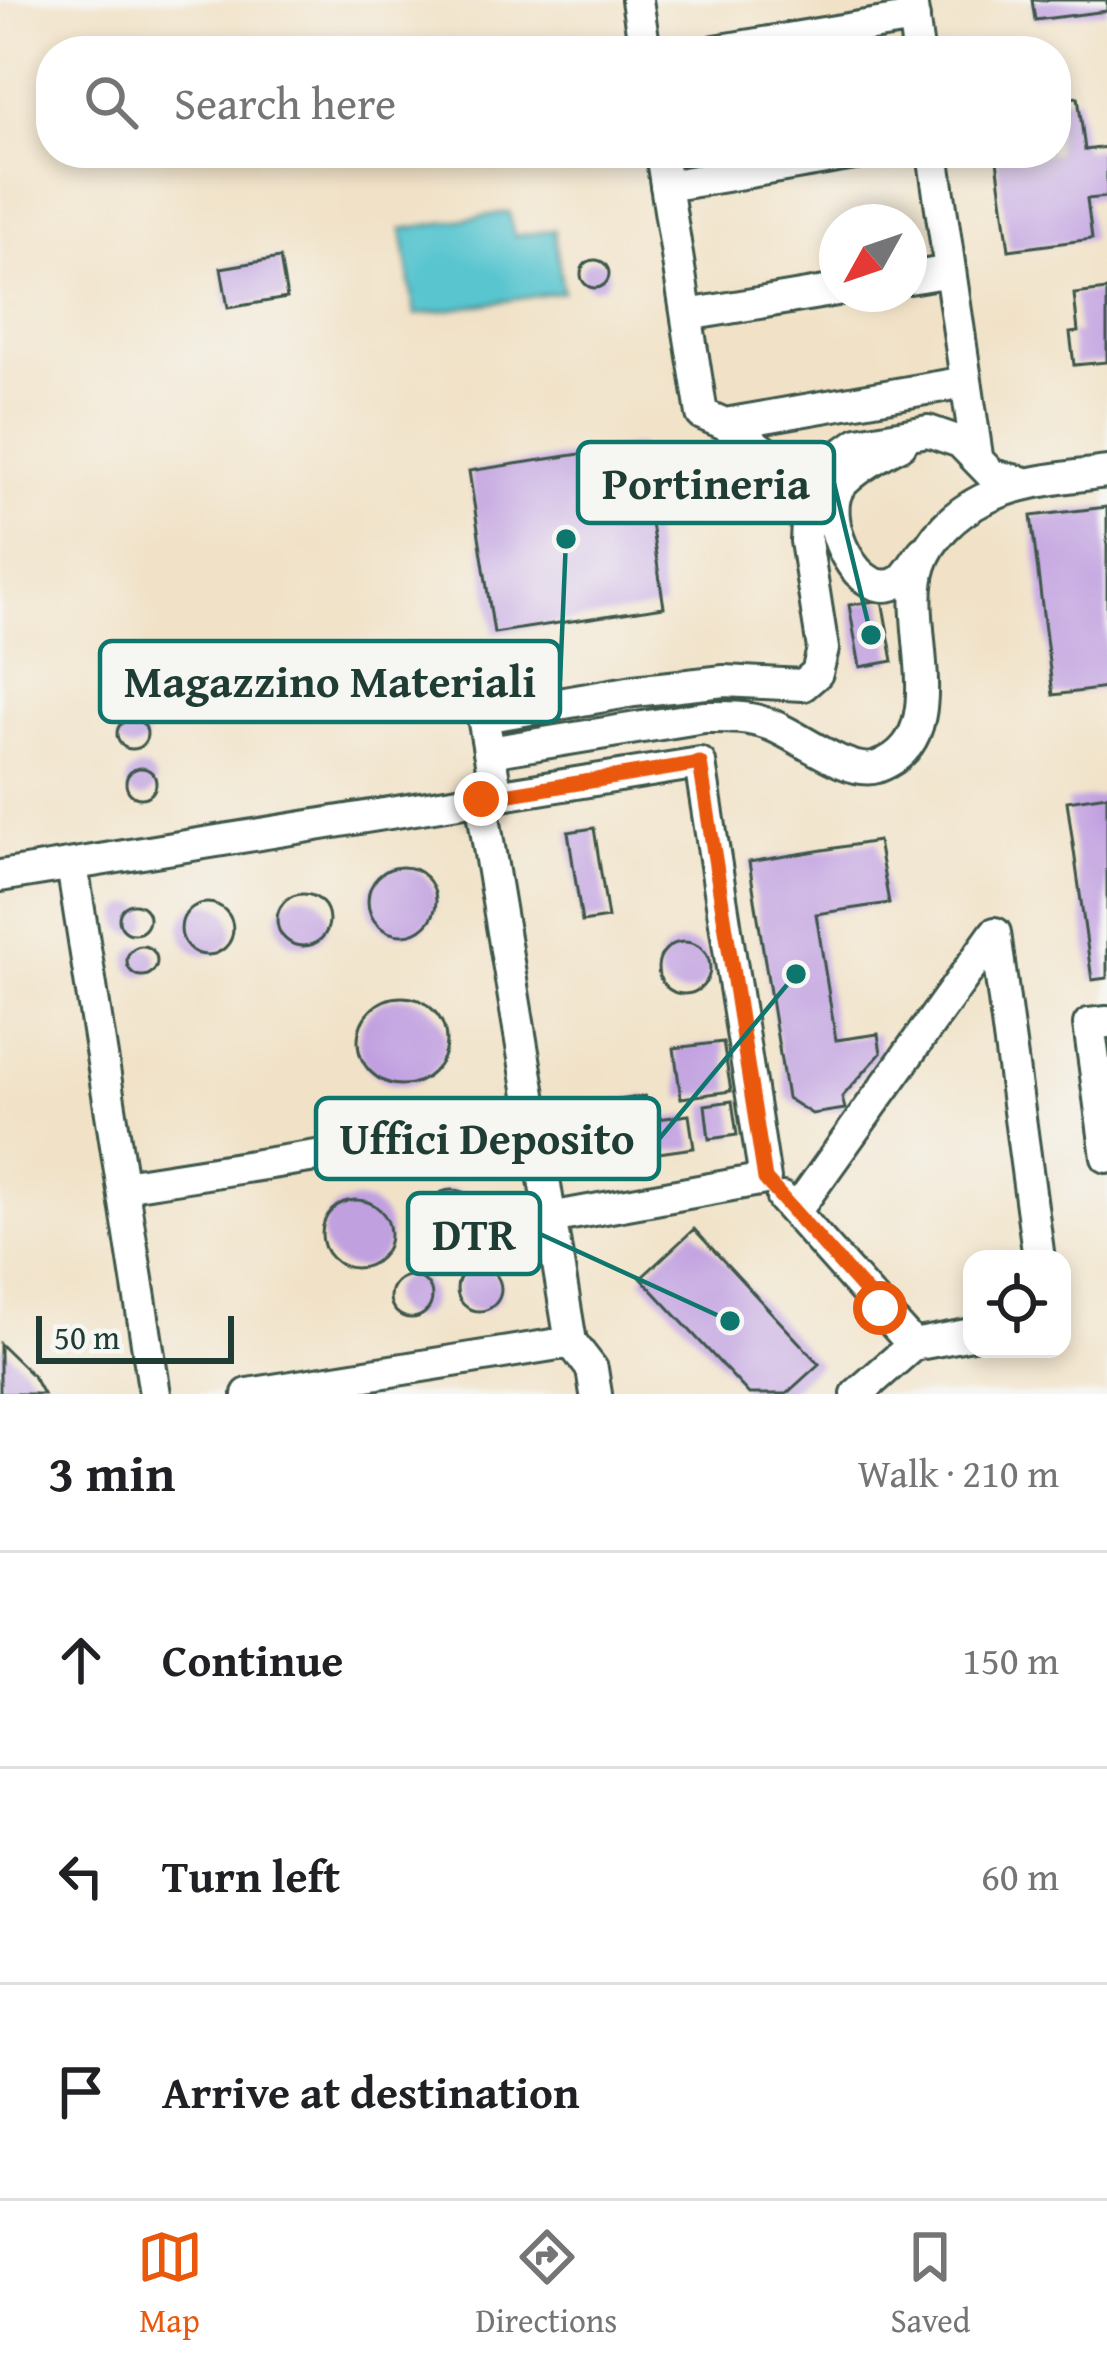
<!DOCTYPE html>
<html lang="en">
<head>
<meta charset="utf-8">
<style>
	:root { --surface:#fff; --page:#f2f2f2; --text:#202124; --muted:#757577; --line:#e0e0e0; --accent:#ea580c }
	body { margin:0; font-family:"Gentium Book Plus",serif; background:var(--page); color:var(--text) }
	.controls { position:absolute; right:36px; bottom:36px; display:grid; overflow:hidden; border-radius:24px; box-shadow:0 6px 18px #0003 }
	.controls button { width:108px; height:108px; display:grid; place-items:center; padding:0; border:0; border-bottom:3px solid var(--line); background:var(--surface); color:var(--text); font:60px sans-serif }
	.compass { position:absolute; left:819px; top:204px; width:108px; height:108px; border-radius:50%; background:var(--surface); box-shadow:0 6px 18px #0003; rotate:230deg }
	.scale { position:absolute; left:36px; bottom:30px; width:198px; box-sizing:border-box; padding-left:12px; border:6px solid #1f3d34; border-top:0; font-size:33px; line-height:42px; white-space:nowrap; color:#1f3d34; -webkit-text-stroke:9px #f6f6f2; paint-order:stroke }
	.stop { position:absolute; width:36px; height:36px; margin:-27px; border:9px solid #ea580c; border-radius:50%; background:#fff }
	.stop.end { background:#ea580c; border-color:#fff; box-shadow:0 3px 12px #0008 }
	.list { margin:0; padding:0; list-style:none }
	h2 { display:flex; justify-content:space-between; align-items:center; height:156px; margin:0; padding:0 48px; font-size:51px }
	h2 small { font-size:39px; font-weight:400; color:var(--muted) }
	.list li { display:grid; grid-template-columns:78px 1fr auto; gap:36px; align-items:center; box-sizing:border-box; height:216px; padding:0 48px; border-top:3px solid var(--line) }
	.list b { display:block; font-size:45px; white-space:nowrap }
	.list em { font-size:39px; font-style:normal; color:var(--muted) }
	.icon { flex:none; width:66px; height:66px; fill:none; stroke:currentColor; stroke-width:2; stroke-linecap:round; stroke-linejoin:round }
	.map { position:relative; flex:none; width:1107px; height:1394px; overflow:hidden }
	.search { position:absolute; background:var(--surface); box-shadow:0 6px 18px #0003; left:36px; right:36px; top:36px; height:132px; display:flex; align-items:center; gap:30px; box-sizing:border-box; padding:0 42px; border-radius:48px; color:var(--muted); font-size:45px }
	.sheet { height:804px; background:var(--surface) }
	nav { display:flex; justify-content:space-around; align-items:center; box-sizing:border-box; height:168px; border-top:3px solid var(--line); background:var(--surface); font-size:33px; color:var(--muted) }
	nav a { display:grid; justify-items:center; gap:6px }
	nav .on { color:var(--accent) }
	.map>svg:first-child { display:block }
</style>
</head>
<body>
<div class="map">
<svg width="1107" height="1394" viewBox="0 0 1107 1394">
	<rect width="100%" height="100%" fill="#f6f6f2"/>
	<filter id="ink" filterUnits="userSpaceOnUse"><feTurbulence type="fractalNoise" baseFrequency=".00833" numOctaves="2"/><feDisplacementMap in="SourceGraphic" scale="24" xChannelSelector="R" yChannelSelector="G"/><feConvolveMatrix kernelMatrix="1 2 1 2 8 2 1 2 1" color-interpolation-filters="sRGB"/></filter>
	<filter id="wash" filterUnits="userSpaceOnUse"><feTurbulence type="fractalNoise" baseFrequency=".004" numOctaves="4" result="noise"/><feDisplacementMap in="SourceGraphic" scale="48" xChannelSelector="R" yChannelSelector="G"/><feGaussianBlur stdDeviation="2.7" result="paint"/><feColorMatrix in="noise" values="0 0 0 0 0 0 0 0 0 0 0 0 0 0 0 0 0 1.4 0 .05"/><feComposite in="paint" operator="in"/></filter>
	<g filter="url(#wash)">
		<rect width="100%" height="100%" fill="#f1e2c7"/>
		<path fill="#58c5cf" stroke="#3c8182" stroke-width="3" d="M509,212L514,236L554,230L563,292L415,315L402,229Z"/>
		<g id="blocks">
			<path fill="#c1a0e0" d="M1032,0H1107V11L1035,20Z
				M1078,97L1085,150L1107,147V197L1087,199L1092,239L1009,250L996,153H1056V99Z
				M280,258L287,298L228,308L221,268Z
				M581 274a14 14 0 1 1 28 0a14 14 0 1 1-28 0Z
				M1107,290V362L1074,365L1070,333L1078,332L1074,294Z
				M639,445L664,607L494,633L469,471Z
				M1107,507V688L1053,695L1031,516Z
				M882,600L893,661L860,667L849,605Z
				M117 734a15 15 0 1 1 30 0a15 15 0 1 1-30 0Z
				M126 783a15 15 0 1 1 30 0a15 15 0 1 1-30 0Z
				M1107,795V978L1092,980L1067,801Z
				M594,828L608,918L582,922L568,832Z
				M878,841L889,903L816,914L836,1040L878,1034L881,1053L842,1097L845,1109L812,1114L787,1098L749,862Z
				M368 901a34 34 0 1 1 68 0a34 34 0 1 1-68 0Z
				M277 920a26 26 0 1 1 52 0a26 26 0 1 1-52 0Z
				M181 929a26 26 0 1 1 52 0a26 26 0 1 1-52 0Z
				M119 919a15 15 0 1 1 30 0a15 15 0 1 1-30 0Z
				M658 968a26 26 0 1 1 52 0a26 26 0 1 1-52 0Z
				M127 961a15 15 0 1 1 30 0a15 15 0 1 1-30 0Z
				M358 1041a44 44 0 1 1 88 0a44 44 0 1 1-88 0Z
				M723,1042L731,1091L681,1098L674,1048Z
				M645,1096L649,1120L689,1115L694,1148L630,1157L625,1127L561,1136L557,1109Z
				M732,1101L737,1135L709,1139L705,1105Z
				M426 1216a26 26 0 1 1 52 0a26 26 0 1 1-52 0Z
				M322 1234a34 34 0 1 1 68 0a34 34 0 1 1-68 0Z
				M694,1229L819,1364L786,1394H749L641,1278Z
				M457 1289a22 22 0 1 1 44 0a22 22 0 1 1-44 0Z
				M390 1297a21 21 0 1 1 42 0a21 21 0 1 1-42 0Z
				M0,1344L33,1376L43,1394H0Z"/>
		</g>
	</g>
	<g filter="url(#ink)">
		<use href="#blocks" fill-opacity="0" stroke="#3e564a" stroke-width="3"/>
		<g fill="none" stroke-linecap="round" stroke-linejoin="round">
			<defs>
				<path id="minor" d="M637,0L645,51
					M911,0L918,51
					M715,51L914,18
					M661,153L702,414L725,424L966,382
					M933,153L977,456
					M666,186L861,153
					M909,278L950,271
					M687,315L837,290
					M725,424C763,448 796,474 820,513
					M901,444C884,452 852,471 840,486C817,519 860,607 900,581C909,575 916,560 923,552
					M489,752L704,717C726,717 747,716 768,724C796,733 848,777 877,767C958,737 901,625 921,565C930,537 956,513 982,500C1020,480 1065,478 1107,472
					M497,796L483,717L634,691L724,681L803,685L817,673L823,649L806,541L808,505L829,464L858,443L928,431L960,442L992,475L1026,483
					M72,865L155,1394
					M0,876L700,763L765,1179L550,1218
					M1107,1022L1089,1024L1107,1157
					M123,1186L535,1122
					M782,1198L913,1345L857,1394
					M795,1212L995,933L1039,1259
					M571,1342L592,1369L596,1394
					M913,1345L972,1334
					M248,1394L571,1342L481,799"/>
			</defs>
			<use href="#minor" stroke="#3e564a" stroke-width="36"/>
			<use href="#minor" stroke="#fff" stroke-width="30"/>
		</g>
	</g>
	<g fill="none" stroke-linecap="round" stroke-linejoin="round" filter="url(#ink)">
		<path stroke="#ea580c" stroke-width="15" d="M481,799L700,763L765,1179L880,1308"/>
	</g>
	<path fill="none" stroke="#0f766e" stroke-width="4.5" d="M871 635L834 483M566 539L560 681M796 974L659 1139M730 1321L540 1234"/>
	<g fill="#0f766e" stroke="#f6f6f2" stroke-width="4.5">
		<circle cx="871" cy="635" r="12"/>
		<circle cx="566" cy="539" r="12"/>
		<circle cx="796" cy="974" r="12"/>
		<circle cx="730" cy="1321" r="12"/>
	</g>
	<g fill="#f6f6f2" stroke="#0f766e" stroke-width="4.5">
		<rect x="578" y="442" width="256" height="81" rx="12"/>
		<rect x="100" y="641" width="460" height="81" rx="12"/>
		<rect x="316" y="1098" width="343" height="81" rx="12"/>
		<rect x="408" y="1193" width="132" height="81" rx="12"/>
	</g>
	<g font-size="45" text-anchor="middle" font-weight="bold" fill="#1f3d34">
		<text x="706" y="499">Portineria</text>
		<text x="330" y="697">Magazzino Materiali</text>
		<text x="487" y="1154">Uffici Deposito</text>
		<text x="474" y="1250">DTR</text>
	</g>
</svg>
<div class="controls">
<button><svg class="icon" aria-label="locate" viewBox="0 0 24 24"><circle cx="12" cy="12" r="6"/><path d="M12 2v4M12 18v4M2 12h4M18 12h4"/></svg></button>
</div>
<svg class="compass" viewBox="-18 -18 36 36"><path d="M0-13l5 13h-10z" fill="#e53935"/><path d="M0 13l5-13h-10z" fill="#757577"/></svg>
<div class="scale">50 m</div>
<div class="stop" style="left:880px;top:1308px"></div>
<div class="stop end" style="left:481px;top:799px"></div>
<div class="search"><svg class="icon" aria-label="search" viewBox="0 0 24 24"><circle cx="10" cy="10" r="6"/><path d="M15 15l6 6"/></svg>Search here</div>
</div>
<section class="sheet">
<h2>3 min<small>Walk · 210 m</small></h2>
<ul class="list">
<li><svg class="icon" aria-label="ahead" viewBox="0 0 24 24"><path d="M12 20V5M6 11l6-6 6 6"/></svg><div><b>Continue</b></div><em>150 m</em></li>
<li><svg class="icon" aria-label="left" viewBox="0 0 24 24"><path d="M17 20v-9H6M10 6l-5 5 5 5"/></svg><div><b>Turn left</b></div><em>60 m</em></li>
<li><svg class="icon" aria-label="arrive" viewBox="0 0 24 24"><path d="M6 21V4h12l-3 4 3 4H6"/></svg><div><b>Arrive at destination</b></div></li>
</ul>
</section>
<nav>
<a class="on"><svg class="icon" aria-label="map" viewBox="0 0 24 24"><path d="M3 6l6-2 6 2 6-2v14l-6 2-6-2-6 2zM9 4v14M15 6v14"/></svg>Map</a>
<a><svg class="icon" aria-label="directions" viewBox="0 0 24 24"><path d="M12 3l9 9-9 9-9-9zM9 14v-3h6M13 9l2 2-2 2"/></svg>Directions</a>
<a><svg class="icon" aria-label="saved" viewBox="0 0 24 24"><path d="M7 4h10v16l-5-4-5 4z"/></svg>Saved</a>
</nav>
</body>
</html>
